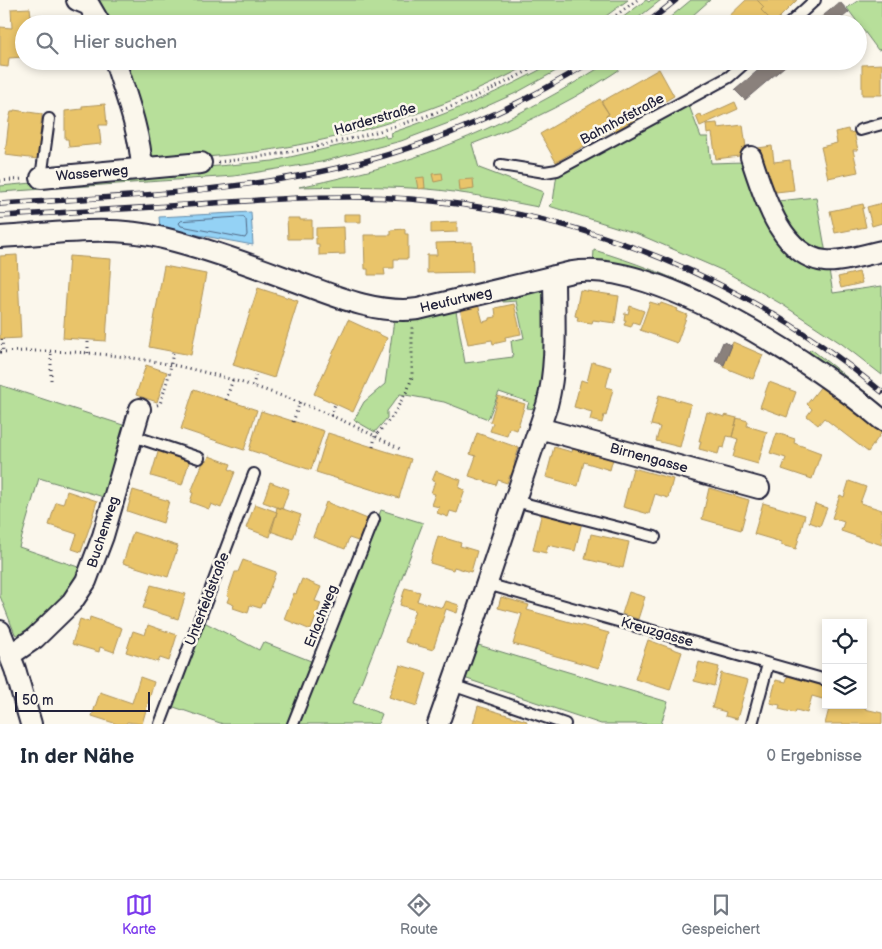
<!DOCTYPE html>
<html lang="de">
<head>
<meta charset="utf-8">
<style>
	:root { --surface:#fff; --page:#f6f6f7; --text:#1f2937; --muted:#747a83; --line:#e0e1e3; --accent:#7c3aed }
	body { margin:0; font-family:"Balsamiq Sans",sans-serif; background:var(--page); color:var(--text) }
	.controls { position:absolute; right:15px; bottom:15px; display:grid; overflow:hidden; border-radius:0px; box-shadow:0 2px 8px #0003 }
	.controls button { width:45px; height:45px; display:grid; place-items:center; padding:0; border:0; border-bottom:1px solid var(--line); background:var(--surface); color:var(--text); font:25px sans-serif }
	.scale { position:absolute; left:15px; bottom:12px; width:135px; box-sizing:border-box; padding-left:5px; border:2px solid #22223b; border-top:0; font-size:14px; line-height:18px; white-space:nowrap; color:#22223b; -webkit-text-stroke:4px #fbf7ec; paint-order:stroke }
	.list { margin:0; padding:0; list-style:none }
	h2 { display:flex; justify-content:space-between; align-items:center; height:65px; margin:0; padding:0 20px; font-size:21px }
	h2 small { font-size:16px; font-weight:400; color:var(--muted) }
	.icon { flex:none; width:28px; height:28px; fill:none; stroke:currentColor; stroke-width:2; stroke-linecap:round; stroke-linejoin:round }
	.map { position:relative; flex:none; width:882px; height:724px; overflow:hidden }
	.search { position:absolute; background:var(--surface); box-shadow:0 2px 8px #0003; left:15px; right:15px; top:15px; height:55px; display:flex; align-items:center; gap:12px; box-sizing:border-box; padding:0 18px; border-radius:28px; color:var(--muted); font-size:19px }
	.sheet { height:155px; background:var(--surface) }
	nav { display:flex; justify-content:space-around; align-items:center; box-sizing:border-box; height:70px; border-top:1px solid var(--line); background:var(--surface); font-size:14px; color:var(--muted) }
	nav a { display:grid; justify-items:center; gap:2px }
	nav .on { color:var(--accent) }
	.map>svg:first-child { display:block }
</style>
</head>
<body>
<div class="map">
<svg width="882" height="724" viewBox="0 0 882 724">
	<rect width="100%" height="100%" fill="#fbf7ec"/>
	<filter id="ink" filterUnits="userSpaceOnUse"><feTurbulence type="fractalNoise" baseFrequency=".02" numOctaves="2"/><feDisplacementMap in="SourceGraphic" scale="10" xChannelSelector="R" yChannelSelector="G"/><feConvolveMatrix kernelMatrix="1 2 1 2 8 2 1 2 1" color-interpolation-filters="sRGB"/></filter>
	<g filter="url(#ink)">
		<path fill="#b7df9a" stroke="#6c806a" d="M87,0H628L595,24H106Z
			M646,0L649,2L651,0H661L630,24H614Z
			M691,0H710L683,24H662Z
			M859,0H882V49L878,50L847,8Z
			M119,61H536C457,104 370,133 281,148C242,155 201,157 160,161L150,159Z
			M556,61H574L516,93L454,121L401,141L321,162L234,176L0,192V186L273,161L385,135L386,138L392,137L391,133C448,114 503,91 556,61Z
			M610,61H632C582,96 529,123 472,144L479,168L543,192L538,207C501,200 464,192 427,189C384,186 342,186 299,187C333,180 367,172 400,162C474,139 544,103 610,61Z
			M688,103L701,137H708L711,163L745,162L759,203L816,197L833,293L882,286V375L842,344L783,305L726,272L638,234L549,206L553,202L557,173Z
			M594,250C675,274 738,307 808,352L811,349L882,405V413L834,374L593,265Z
			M547,282L549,368L536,409L527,408L529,402L499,392L488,419L444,402L400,394L387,411V418L375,432L354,420L364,402L385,384L394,320L455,305L465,363L513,357L511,341L524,338L516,301L503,302L501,293Z
			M0,385L129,427L107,498L39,478L19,547L84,569L59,609L21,637L15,634L0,596Z
			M381,510L423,523L353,703L382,714L378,724H298Z
			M202,621L259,650L263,642L311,661L288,724H223L171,706Z
			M475,644L668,702L661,724H601L461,677Z"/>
		<path fill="#94d2f5" stroke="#668cab" d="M251,212L253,245L160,228L159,217Z"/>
		<path fill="#e9c46a" stroke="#ad935c" d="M746,0H757L764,7L761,10L771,20L768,24H721Z
			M757,0H797L774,23L761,10L764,7Z
			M30,8L32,24H24V29H22L21,40L24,41V57L9,58L8,67L0,66V27L12,28L11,9Z
			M45,16V21H61V24H32L31,17Z
			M47,61H79V63H47Z
			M882,64V95H862V65Z
			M659,69L674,96L615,131L606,116L609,114L601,102Z
			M600,99L609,114L606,116L614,129L556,162L540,134Z
			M735,102L738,109L700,126L696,116L701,114L702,117Z
			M105,104L107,125H99L101,144L69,147L68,139H65V111L82,109V106Z
			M14,110L42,114L38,159L5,155L9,120L11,112H13Z
			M717,123L718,128L743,125L747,155L716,159L712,133L707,134L706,124Z
			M848,129L849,133L854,132L858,150H853L858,172L828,178L821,147L837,143L835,132Z
			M772,146L774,162L790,160L794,190L767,193L758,148Z
			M442,173L443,180L434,182L432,174Z
			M424,177L425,188L418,189L416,178Z
			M473,179L474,189L460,191L459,180Z
			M882,203V223L872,226L867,207Z
			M863,204L864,208L862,209L866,227L835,233L830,211Z
			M344,214H361V222H344Z
			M287,218H300V220H312V239H288Z
			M457,222V232L431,233V223Z
			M344,227L345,254L319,255V244H316V228Z
			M405,229V234H408V259H394V268H384L385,275H368V269H365L364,235H391V230Z
			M472,242L473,272L427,273V255H437L436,243Z
			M17,255L21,338L0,339V256Z
			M69,256L111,259L106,341L63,338Z
			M164,266L206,274L191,355L149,347Z
			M859,272L862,283L841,288L838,277Z
			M258,288L298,301L274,378L233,365Z
			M580,290L619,296L615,323L593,320L592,323L577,321L578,317L575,316Z
			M650,302L660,305L661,303L678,309L677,311L687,315L677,343L640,330Z
			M478,304L483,322L490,320V318L496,317L495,308L514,304L521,334L505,337L506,341L493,344L492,340L468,344L460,308Z
			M630,306L644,311L639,324L633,322L631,327L624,325L626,320H624L625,313L628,314Z
			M348,320L387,338L353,412L314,394Z
			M733,342L763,355L753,379L723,367Z
			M592,362L611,367L606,387L613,389L606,416L604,415L602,423L590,420L592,412L574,407L581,380L587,382Z
			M146,365L167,372L157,402L136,395Z
			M769,382L796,392L787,417L760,407Z
			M822,385L882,432L868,452L824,418L818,425L807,416L812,409L807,404Z
			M194,389L257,410L244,450L181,429Z
			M659,395L691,404L680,447L656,441L660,427L651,425Z
			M498,396L525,404L517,430L509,428L507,436L490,431L493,423L490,422Z
			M261,411L324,431L311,470L249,450Z
			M707,412L725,417V415L737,418L732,437L727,436L724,448L720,447L718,454L699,449L701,441H699Z
			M737,418L748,421L747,426L767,432L758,464L733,457L738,439L732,437Z
			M328,433L411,459L399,498L316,472Z
			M477,433L519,448L514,463L516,464L512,476L510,475L507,483L498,480L496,485L469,476L476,456L470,454Z
			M777,433L795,439L794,443L821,453L812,479L782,469L786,458L770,453Z
			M574,444L614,455L610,470L584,462L578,486L546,477L554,447L572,452Z
			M159,449L190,459L182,485L151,476Z
			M209,456L231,464L229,469L235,472L221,508L211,504L209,509L190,502L193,493L191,492L204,460L207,461Z
			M633,468L673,479L668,498L655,494L649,514L623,507Z
			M436,471L461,480L459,488L465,490L457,513L450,511L448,517L437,513L439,507L431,505L435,494L431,493L435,481H432Z
			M849,481L866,487L860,503L882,510V545L841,531L844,522L832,518L840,495L844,497Z
			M270,482L289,489L282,509L263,502Z
			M709,488L749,500L741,530L702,519Z
			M133,490L169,501L163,523L127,511Z
			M67,491L97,501L93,514H94L81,552L72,549L77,534L49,525L56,502L63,504Z
			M326,502L370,520L361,542L349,538L345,549L313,537Z
			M763,503L805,515L796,549L781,545V542L754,534Z
			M255,504L277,512L270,537L246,528Z
			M815,504L827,508L820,526L809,522Z
			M277,507L301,515L293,539L270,531L277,512H276Z
			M542,512L582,522L575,551L548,545L546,553L533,550Z
			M133,532L178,546L168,577L123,563Z
			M591,534L629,542L623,568L585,559Z
			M438,536L461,543L460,546L477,551L471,572L454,567L453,570L430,563Z
			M243,560L276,572L264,604L262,603L260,608L250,605L248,613L233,608L234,605L227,602L229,597L227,596L235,572H238Z
			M302,579L321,587L315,601L321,603L311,630L284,619L294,593L296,594Z
			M151,585L186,594L178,619L143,608Z
			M405,588L420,592L417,601L443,608L446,601L459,605L457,613L446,609L433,650L405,642L415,610L400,605Z
			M629,592L645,597L638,619L622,614Z
			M501,597L529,605L527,610L609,633L599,668L513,644L522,614L498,608Z
			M90,617L122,628L114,652L100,647L99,652L72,644L80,619L89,622Z
			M148,625L177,635L169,661L160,658L158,662L126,652L133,631L145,635Z
			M648,640L682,652L670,690L635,679Z
			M699,662L719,667L714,686L694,681Z
			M400,665L427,673L417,706L389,697Z
			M721,673L748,680L737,719L725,716L726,712L712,708Z
			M788,675L826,685V700L812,696L807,713L796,710L795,713L779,709L780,705L770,703L776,680L786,682Z
			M140,677L154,682L142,724L127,722L126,724H117L92,716L100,692L132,703Z
			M830,705L866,707L865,709L882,713V724H825Z
			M478,706L527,721L526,724H473Z"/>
		<path fill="#8a817c" stroke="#6b6468" d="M840,2L849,12L835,24H813Z
			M769,61H791L745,100L735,90Z
			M723,342L732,345L724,365L715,361Z"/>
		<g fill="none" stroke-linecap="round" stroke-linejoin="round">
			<path stroke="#506885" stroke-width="1" d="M244,217L246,219L247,235L245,238L181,226L179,223L181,221Z"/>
			<defs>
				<path id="service" d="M789,24L815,0
					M860,130L882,124
					M501,165L545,172L557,170L729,77L747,61
					M41,178L49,119
					M133,436L199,458
					M515,501L655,537
					M487,584L826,680
					M452,685L565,724
					M160,724L254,474
					M293,724L374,519
					M752,724L768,664"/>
				<path id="minor" d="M77,0L89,5L100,24
					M115,61C126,96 140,132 142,168
					M751,157C763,193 780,256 825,261C839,263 867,254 882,251
					M41,178L201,163
					M0,237C54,234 110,224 163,238C205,248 246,263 286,278C328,293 374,315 418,309L572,272C655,258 819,366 882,420
					M539,428L759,488
					M0,631L15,669L31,724
					M10,655L35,638L72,602L86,581L103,536L140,409
					M438,724L467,642L547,405C558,363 554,319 554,276"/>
			</defs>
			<use href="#service" stroke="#22223b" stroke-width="14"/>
			<use href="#minor" stroke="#22223b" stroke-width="24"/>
			<path stroke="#22223b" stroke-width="3" stroke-dasharray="1 4" stroke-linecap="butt" d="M604,24L637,0
				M218,162C331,150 447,119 545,61
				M0,181L23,179
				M2,339L3,352
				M0,352C140,344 277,383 400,449
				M88,353V340
				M51,380V351
				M253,386L256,373
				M226,400L233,379
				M157,405L160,404L169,375L173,352
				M331,416L335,404
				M293,422L300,402
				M373,447L375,436L392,417L408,389L412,377V326"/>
			<use href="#service" stroke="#fbf7ec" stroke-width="10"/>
			<use href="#minor" stroke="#fbf7ec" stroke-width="20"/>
			<defs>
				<path id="rail" d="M646,24L676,0
					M0,204C114,197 230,193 342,167C431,146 515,109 592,61
					M0,216C71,212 143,208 214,203C279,199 345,194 410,199C585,212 749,280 882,392"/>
			</defs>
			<use href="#rail" stroke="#22223b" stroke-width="5.5"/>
			<use href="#rail" stroke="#fbf7ec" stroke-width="4" stroke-dasharray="11" stroke-linecap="butt"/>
		</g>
	</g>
	<g text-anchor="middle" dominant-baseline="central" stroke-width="5" stroke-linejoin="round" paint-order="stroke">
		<g font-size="14" fill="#22223b" stroke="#fbf7ec">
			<text transform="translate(375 119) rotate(-16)">Harderstraße</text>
			<text transform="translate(622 119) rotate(-28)">Bahnhofstraße</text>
			<text transform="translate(92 173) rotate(-5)">Wasserweg</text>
			<text transform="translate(456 300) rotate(-13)">Heufurtweg</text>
			<text transform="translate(649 458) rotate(15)">Birnengasse</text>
			<text transform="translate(103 532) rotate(-72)">Buchenweg</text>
			<text transform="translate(207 599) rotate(-69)">Unterfeldstraße</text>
			<text transform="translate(321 616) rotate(-68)">Erlachweg</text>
			<text transform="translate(657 632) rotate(16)">Kreuzgasse</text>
		</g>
	</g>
</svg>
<div class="controls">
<button><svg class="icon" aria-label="locate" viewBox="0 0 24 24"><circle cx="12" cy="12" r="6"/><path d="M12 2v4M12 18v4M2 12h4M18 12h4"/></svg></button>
<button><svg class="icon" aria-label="layers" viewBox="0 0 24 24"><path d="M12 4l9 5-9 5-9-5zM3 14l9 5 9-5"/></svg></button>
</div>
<div class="scale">50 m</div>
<div class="search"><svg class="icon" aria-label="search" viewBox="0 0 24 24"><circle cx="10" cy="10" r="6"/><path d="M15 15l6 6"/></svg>Hier suchen</div>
</div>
<section class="sheet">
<h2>In der Nähe<small>0 Ergebnisse</small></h2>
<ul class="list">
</ul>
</section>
<nav>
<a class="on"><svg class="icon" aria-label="map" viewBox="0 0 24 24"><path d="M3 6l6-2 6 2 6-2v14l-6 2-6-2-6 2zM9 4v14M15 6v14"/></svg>Karte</a>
<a><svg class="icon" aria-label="directions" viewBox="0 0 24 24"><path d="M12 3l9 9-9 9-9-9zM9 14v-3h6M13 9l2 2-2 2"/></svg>Route</a>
<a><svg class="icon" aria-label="saved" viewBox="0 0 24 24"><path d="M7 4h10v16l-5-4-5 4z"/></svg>Gespeichert</a>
</nav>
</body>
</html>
